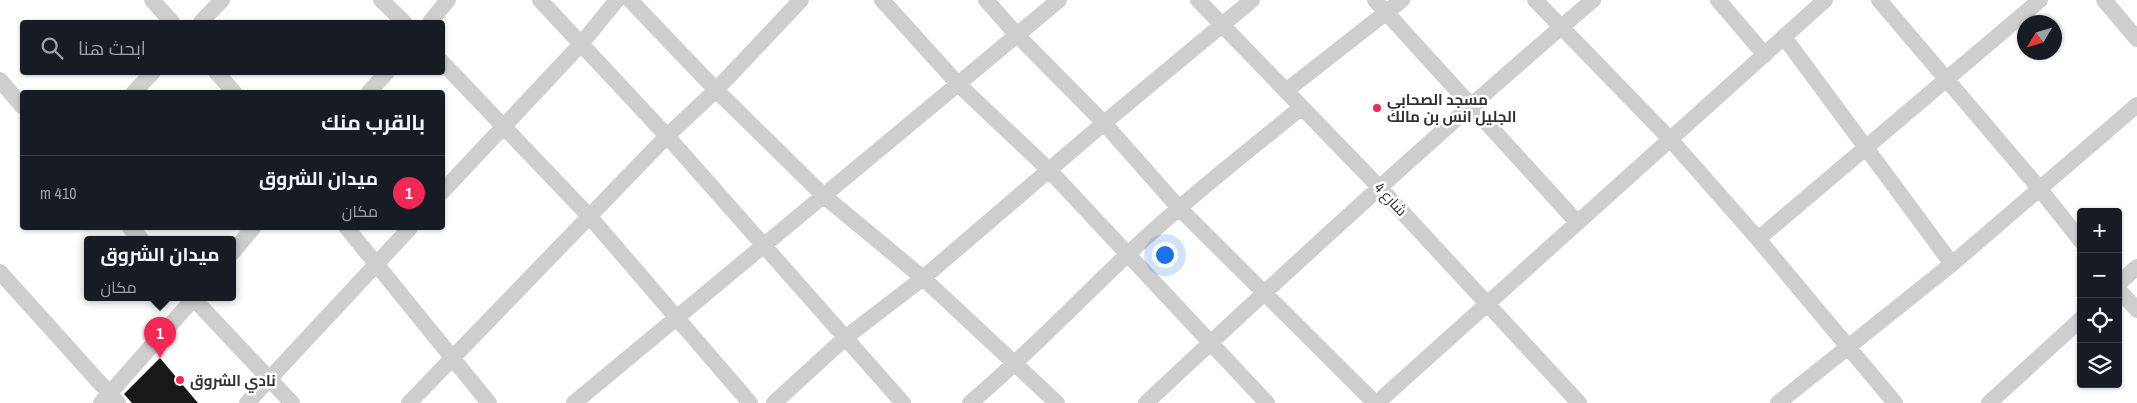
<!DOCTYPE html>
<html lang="ar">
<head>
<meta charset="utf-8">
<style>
	:root { --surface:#171b24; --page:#242831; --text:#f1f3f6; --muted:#9ea1a6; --line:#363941; --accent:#f22957 }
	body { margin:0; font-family:"Archivo Narrow",Cairo,sans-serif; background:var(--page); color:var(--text); direction:rtl }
	.controls { position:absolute; right:15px; bottom:15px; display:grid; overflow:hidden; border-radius:5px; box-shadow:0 1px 4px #0004 }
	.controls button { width:45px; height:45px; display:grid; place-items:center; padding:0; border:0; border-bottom:1px solid var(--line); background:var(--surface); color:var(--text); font:25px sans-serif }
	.compass { position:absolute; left:2017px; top:15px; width:45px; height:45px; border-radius:50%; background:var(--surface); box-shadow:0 1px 4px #0004; rotate:232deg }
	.you { position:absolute; left:1164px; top:254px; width:18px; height:18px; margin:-12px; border:4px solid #fff; border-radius:50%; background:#1a73e8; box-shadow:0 0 0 8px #1a73e833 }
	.badge { display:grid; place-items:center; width:32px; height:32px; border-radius:50%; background:var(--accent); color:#fff; font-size:16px; font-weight:700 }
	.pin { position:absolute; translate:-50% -41px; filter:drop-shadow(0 1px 2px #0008) }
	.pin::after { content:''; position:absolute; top:26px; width:18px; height:15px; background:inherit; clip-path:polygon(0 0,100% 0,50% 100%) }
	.popup { position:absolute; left:84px; top:236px; width:152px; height:65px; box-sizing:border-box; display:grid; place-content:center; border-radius:5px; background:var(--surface); filter:drop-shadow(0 1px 4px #0005); font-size:16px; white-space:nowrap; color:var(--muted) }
	.popup b { font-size:19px; color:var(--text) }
	.popup::after { content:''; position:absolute; left:50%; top:100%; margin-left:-10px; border:10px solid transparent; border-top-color:var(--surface) }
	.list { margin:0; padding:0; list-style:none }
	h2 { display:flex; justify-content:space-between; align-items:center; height:65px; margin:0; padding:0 20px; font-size:21px }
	h2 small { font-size:16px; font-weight:400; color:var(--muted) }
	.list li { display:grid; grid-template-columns:32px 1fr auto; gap:15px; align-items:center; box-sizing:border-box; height:75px; padding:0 20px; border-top:1px solid var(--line) }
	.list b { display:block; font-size:19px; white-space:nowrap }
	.list p { margin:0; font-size:16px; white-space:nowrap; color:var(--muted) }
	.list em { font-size:16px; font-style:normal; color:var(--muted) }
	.icon { flex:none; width:28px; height:28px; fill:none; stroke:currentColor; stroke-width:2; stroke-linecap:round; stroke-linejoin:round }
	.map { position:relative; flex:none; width:2137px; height:403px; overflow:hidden; direction:ltr }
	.search { position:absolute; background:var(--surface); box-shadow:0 1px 4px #0004; left:20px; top:20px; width:425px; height:55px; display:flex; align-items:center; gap:12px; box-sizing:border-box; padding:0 18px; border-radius:5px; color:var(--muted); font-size:19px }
	.panel { position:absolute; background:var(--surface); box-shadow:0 1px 4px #0004; left:20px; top:90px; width:425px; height:140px; border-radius:5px; direction:rtl }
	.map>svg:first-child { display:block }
</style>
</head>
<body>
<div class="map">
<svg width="2137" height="403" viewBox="0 0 2137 403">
	<rect width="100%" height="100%" fill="#fff"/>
	<path fill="#181818" d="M160,358L198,403H132L124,394Z"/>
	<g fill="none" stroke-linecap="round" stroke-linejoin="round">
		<path stroke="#cecece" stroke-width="16" d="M152,0L172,22
			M381,0L404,22
			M540,0L667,136L903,403
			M630,0L716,90L824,196L923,278L1057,403
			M882,0L958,84L1049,170L1267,403
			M986,0L1017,35L1104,123L1179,208L1375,403
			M1198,0L1380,188L1579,403
			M1375,0L1576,221
			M1535,0L1670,139L1758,239L1895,403
			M1718,0L1765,55
			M1879,0L2039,188L2081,241
			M2104,0L2137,39
			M201,22L222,0
			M430,22L448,0
			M1784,37L1952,264
			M442,62L590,217L750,403
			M216,72L234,92
			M0,80L22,106
			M1287,90L1402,0
			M134,92L153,72
			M369,92L387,72
			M442,192L581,44L617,0
			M130,228L141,239
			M347,228L489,403
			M1758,239L2040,0
			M232,253L253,228
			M0,272L118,403
			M2118,284L2137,267
			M2118,289L2137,310
			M192,297L292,403
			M101,403L195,297
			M247,403L410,228
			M409,403L667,136L716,90L801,0
			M574,403L1059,0
			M774,403L845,338L923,278L1104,123L1252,0
			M970,403C1026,356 1075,304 1128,254C1183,202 1243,155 1302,107
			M1146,403C1292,266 1440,130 1593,0
			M1377,403L1825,0
			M1778,403L1952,264L2137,105
			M1989,403L2081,319"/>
	</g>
	<g fill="#f22957" stroke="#fff" stroke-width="2">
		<circle cx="1377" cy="108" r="5"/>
		<circle cx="180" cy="380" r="5"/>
	</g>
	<g text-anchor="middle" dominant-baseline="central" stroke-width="5" stroke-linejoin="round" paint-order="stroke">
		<g font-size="15" font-weight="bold" fill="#313131" stroke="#fff" text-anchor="start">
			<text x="1387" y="99">مسجد الصحابي<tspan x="1387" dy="17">الجليل انس بن مالك</tspan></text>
			<text x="190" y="380">نادي الشروق</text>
		</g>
		<g font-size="15" fill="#313131" stroke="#fff">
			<text transform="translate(1391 199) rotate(47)">شارع 4</text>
		</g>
	</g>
</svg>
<div class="controls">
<button>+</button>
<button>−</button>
<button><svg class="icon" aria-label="locate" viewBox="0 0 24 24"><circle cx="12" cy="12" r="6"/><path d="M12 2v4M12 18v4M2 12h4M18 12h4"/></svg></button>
<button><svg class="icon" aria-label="layers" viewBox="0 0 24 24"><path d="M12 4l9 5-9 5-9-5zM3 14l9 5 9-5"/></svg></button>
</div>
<svg class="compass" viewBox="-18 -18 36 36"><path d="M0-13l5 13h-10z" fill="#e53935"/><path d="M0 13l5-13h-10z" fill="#9ea1a6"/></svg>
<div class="you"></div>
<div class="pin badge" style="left:160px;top:358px">1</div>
<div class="popup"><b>ميدان الشروق</b>مكان</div>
<div class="search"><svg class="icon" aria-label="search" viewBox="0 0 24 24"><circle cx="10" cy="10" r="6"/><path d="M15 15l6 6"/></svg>ابحث هنا</div>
<section class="panel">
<h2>بالقرب منك<small></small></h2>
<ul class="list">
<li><span class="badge">1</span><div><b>ميدان الشروق</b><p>مكان</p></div><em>410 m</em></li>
</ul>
</section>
</div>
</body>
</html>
